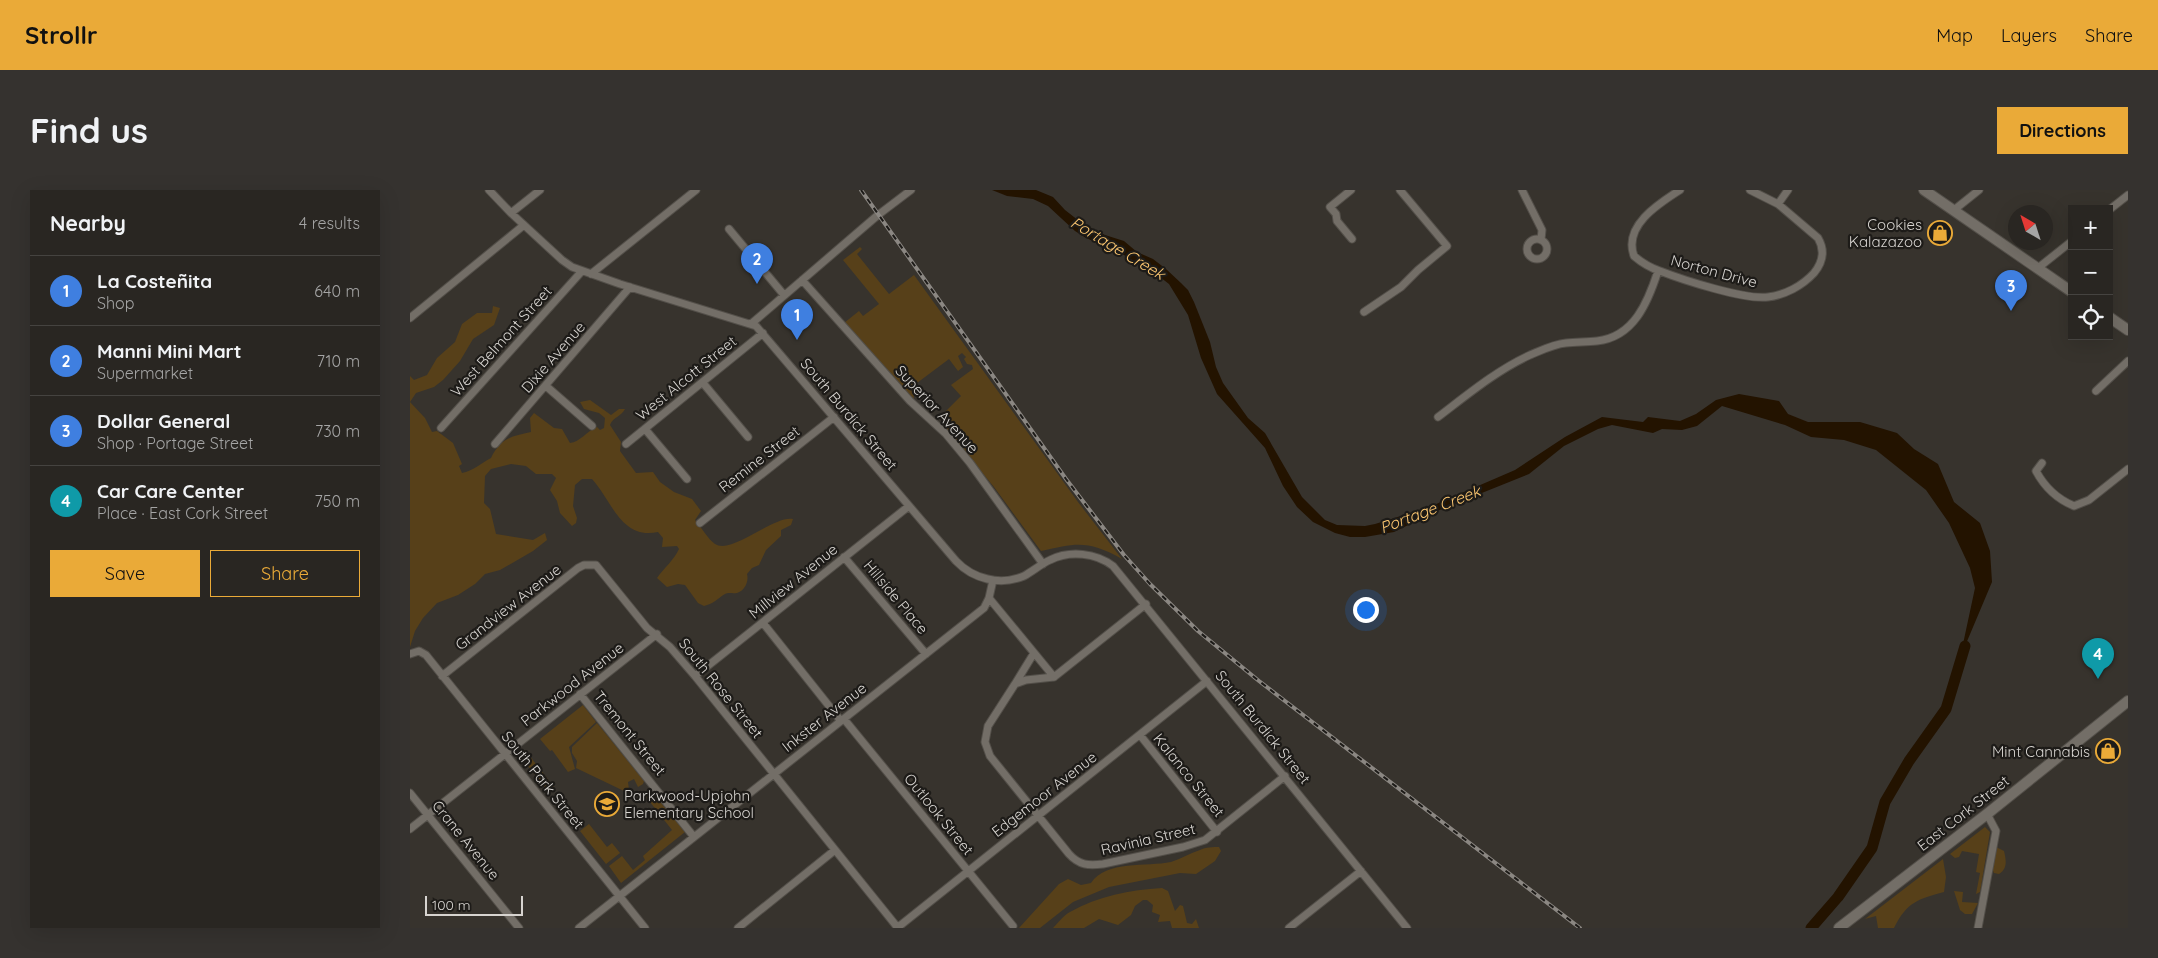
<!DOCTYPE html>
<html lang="en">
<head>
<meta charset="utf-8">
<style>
	:root { --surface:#292622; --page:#35322f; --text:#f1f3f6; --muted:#a5a5a5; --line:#454340; --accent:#eaaa38 }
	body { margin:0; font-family:Quicksand,sans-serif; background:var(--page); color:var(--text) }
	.controls { position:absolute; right:15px; top:15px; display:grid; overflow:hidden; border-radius:0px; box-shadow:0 5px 20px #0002 }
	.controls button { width:45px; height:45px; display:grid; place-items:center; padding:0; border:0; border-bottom:1px solid var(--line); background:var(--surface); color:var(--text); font:25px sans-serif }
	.compass { position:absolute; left:1598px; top:15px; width:45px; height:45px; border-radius:50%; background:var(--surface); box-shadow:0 5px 20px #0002; rotate:321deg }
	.scale { position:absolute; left:15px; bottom:12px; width:98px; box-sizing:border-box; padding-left:5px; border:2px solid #d7d4d0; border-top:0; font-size:14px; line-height:18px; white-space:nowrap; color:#d7d4d0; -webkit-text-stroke:4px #1d1b18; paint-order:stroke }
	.you { position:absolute; left:955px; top:419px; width:18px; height:18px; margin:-12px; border:4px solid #fff; border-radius:50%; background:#1a73e8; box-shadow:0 0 0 8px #1a73e833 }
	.badge { display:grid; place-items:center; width:32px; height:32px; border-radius:50%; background:var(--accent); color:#fff; font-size:16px; font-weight:700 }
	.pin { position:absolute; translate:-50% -41px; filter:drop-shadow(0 1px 2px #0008) }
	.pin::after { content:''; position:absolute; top:26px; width:18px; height:15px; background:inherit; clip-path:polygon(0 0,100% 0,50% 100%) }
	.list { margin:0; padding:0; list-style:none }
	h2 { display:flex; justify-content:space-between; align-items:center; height:65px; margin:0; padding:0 20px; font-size:21px }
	h2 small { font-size:16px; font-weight:400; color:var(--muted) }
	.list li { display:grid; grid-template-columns:32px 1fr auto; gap:15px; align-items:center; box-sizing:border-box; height:70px; padding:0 20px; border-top:1px solid var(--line) }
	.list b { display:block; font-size:19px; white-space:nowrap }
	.list p { margin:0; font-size:16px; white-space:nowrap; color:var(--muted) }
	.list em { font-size:16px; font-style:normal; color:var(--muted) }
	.actions { display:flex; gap:10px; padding:15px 20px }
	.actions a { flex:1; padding:11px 0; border:1px solid var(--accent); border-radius:0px; text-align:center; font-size:18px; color:var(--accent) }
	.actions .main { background:var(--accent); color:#111 }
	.icon { flex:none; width:28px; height:28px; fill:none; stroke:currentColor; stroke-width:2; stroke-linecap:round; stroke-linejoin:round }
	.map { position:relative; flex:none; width:1718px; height:738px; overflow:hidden; border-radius:0px }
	header { display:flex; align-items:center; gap:30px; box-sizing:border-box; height:70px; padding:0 25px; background:var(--accent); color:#111 }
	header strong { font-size:24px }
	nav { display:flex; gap:28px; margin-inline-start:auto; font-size:18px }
	.intro { display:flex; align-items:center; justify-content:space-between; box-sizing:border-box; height:120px; padding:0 30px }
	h1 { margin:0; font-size:35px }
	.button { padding:12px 22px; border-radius:0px; background:var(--accent); color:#111; font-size:18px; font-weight:700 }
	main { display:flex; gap:30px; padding:0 30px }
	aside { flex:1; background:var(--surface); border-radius:0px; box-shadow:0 5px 20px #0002 }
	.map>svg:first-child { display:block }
</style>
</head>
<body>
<header>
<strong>Strollr</strong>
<nav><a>Map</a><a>Layers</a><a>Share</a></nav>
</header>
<div class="intro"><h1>Find us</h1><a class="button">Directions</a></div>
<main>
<aside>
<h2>Nearby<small>4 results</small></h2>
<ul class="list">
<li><span class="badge" style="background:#3f7fe0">1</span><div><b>La Costeñita</b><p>Shop</p></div><em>640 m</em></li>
<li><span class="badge" style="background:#3f7fe0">2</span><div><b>Manni Mini Mart</b><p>Supermarket</p></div><em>710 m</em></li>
<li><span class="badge" style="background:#3f7fe0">3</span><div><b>Dollar General</b><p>Shop · Portage Street</p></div><em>730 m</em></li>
<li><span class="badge" style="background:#0f9aa8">4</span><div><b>Car Care Center</b><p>Place · East Cork Street</p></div><em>750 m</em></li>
</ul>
<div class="actions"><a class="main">Save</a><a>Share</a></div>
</aside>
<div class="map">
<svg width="1718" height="738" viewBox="0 0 1718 738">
	<rect width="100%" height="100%" fill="#37332d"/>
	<path fill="#574019" d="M450,57L452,59L447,64L479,104L504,85L668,312L712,369C678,350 667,353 631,361L584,297L534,237L532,225L551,206L541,195L563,179L562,175L557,174L554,169L556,167L552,163L548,166L553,177L548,181L539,169L503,196L504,209L502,211L434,133L449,121L453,126L469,114L433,70Z
		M83,116L90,118L84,135L63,149L50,171L33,190L24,197L6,203L0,212L15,228L22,242L27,241L43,253L52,274L49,276L52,283C63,281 71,273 81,268C90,249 101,246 121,242L120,228L124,223L144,238L152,239L160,253C170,252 177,241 187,237L190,240L194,238L195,228L189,223L174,219L170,212L180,210L201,225L209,219H215C212,226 203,227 200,235L211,252L210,261L226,283L243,282L250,292L264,302L282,309L291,321L285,330C291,337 298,349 305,354C322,365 364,325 383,329L381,335L371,340V346L356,360L349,375L342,378L337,384C339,391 335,401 327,403C322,404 319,402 315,404C307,409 303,414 294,416L288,413L275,395L268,394L257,397L247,388C254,378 264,370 269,359L267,356L252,357L253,348L248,342C211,350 202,311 182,289H172L165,295L163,316L167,328L166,333L162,336L150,323L147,311L140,300L146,288L142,284H126L116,276L101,274L81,279L75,286L74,313L80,319L86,344L123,350L135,343L137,350L123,361L90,380L75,384L65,394L48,405L27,413L13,428L5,441L0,457V186L4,190L17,185L27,168L45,152L52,134L67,123H82Z
		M173,515L186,532L159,557L165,579L158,582L142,560L140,561L130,549Z
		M187,533L234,591L233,594L228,597L224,589L218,592L219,600L214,601L166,578L167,571L162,563V557Z
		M115,560L144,597L138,601L109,565Z
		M242,602L275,642L211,693L199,676L212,666L223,680L235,670L233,666L262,640L236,607Z
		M179,634L197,657L202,653L210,663L196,674L170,641Z
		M1575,637L1580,642L1570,702L1566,704L1570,683L1566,682L1569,664L1552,661L1549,667L1545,668L1540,664Z
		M809,657L811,661L805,671L786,684L770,683L699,697L663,712L630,738H609L649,694L658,689L671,695L681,693C696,670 737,677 761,672C771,669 780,663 790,660C796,657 803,657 809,657Z
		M1586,657L1594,661C1596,670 1598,678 1589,684L1584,683L1582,679Z
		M1533,669L1536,687L1534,702C1508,709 1497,712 1484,738H1468L1466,726L1455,729Z
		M752,698L758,701L765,721L770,715L773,716L777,733L782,734L786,729L789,738H762L760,731L748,732L750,725L742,722L743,715L737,710H733L725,716L721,725L708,735L689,729L674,738H643C648,733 654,725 660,722C688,706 720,700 752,698Z
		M1544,701L1553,702L1552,712L1568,713L1562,724H1555L1550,720Z"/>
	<path fill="#231300" d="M582,0H626L643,7L655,20L673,34L695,45L714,51L727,62L743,69L756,79L771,93L778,100L784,112L800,152L806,177L813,193L838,228L855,243L892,307L915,330L927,335L955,336L965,334L1017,318L1105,280L1155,247L1192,227L1233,232L1238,227L1270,231L1286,224L1306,210L1329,204L1369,211L1378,224L1398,232H1450L1487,243L1504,259L1528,274L1544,312L1570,333L1580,361L1582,392L1550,468L1565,398L1560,378L1539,333L1516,300L1466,260L1434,250L1401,247L1375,235L1312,216L1287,236L1272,240L1252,239L1243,243L1202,235L1188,239L1154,256L1119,284L1027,321L984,342L955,347H940L925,343L903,332L887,317L873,296L855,258L807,204L791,168L778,125L759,94L733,74L727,73L709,62L676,48L665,41L638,16L623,9L597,6Z"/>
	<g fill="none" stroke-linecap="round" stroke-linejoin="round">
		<path stroke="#231300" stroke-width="11" d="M1401,738L1428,707L1462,658L1475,612L1499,571L1536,519L1555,456"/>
		<defs>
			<path id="street" d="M79,0L101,23L152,70L162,77L210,94L346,136L546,371C563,389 590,396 614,386C623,381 631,374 640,370C660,360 686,363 703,376L997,738
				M941,0L920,17L926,24L927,31L942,49
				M1112,0L1132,40L1131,50
				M1270,0C1248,14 1213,36 1224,66C1231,72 1241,78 1250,81C1273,90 1335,110 1358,107C1375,105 1392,96 1404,83C1413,72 1415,60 1408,48L1368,14L1340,0
				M1368,14L1378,0
				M1544,20L1569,0
				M1699,20L1718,5
				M101,23L130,0
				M319,39L374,105
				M1117 59a10 10 0 1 1 20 0a10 10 0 1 1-20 0Z
				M1628,78L1662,51
				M181,84L286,0
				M392,90L500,211L536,244L560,273L633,374
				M954,122L991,97L1008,80L1037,56L990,0
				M0,128L114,35
				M341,134L468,25L501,0
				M293,193L338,247
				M136,196L182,236
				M1686,201L1718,171
				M1028,227C1057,205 1087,180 1120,165C1132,160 1144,154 1156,153C1167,152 1177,152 1187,151C1224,147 1238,112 1248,81
				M31,238L172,81
				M235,239L277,289
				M85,254L220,97
				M216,254L353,143
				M1632,273L1626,281C1634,296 1647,309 1664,316L1679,310L1718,279
				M290,333L424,227
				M434,367L516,464
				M579,408L644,487
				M353,433L431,531
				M0,464L9,461L16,465L235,738
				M32,486L168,378L174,375H186L237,438L260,457L285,486L488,738
				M285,486L499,316
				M644,487L616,490L605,494L578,536L575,552L580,566L659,664C669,675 678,676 693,674L773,657L795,650L875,586
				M644,487L736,414
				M605,494L624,463
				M170,504L284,647
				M434,529L603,736
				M730,545L807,642
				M0,603L109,738
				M0,639L247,444
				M169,738L574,418L579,408L583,390
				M328,738L425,660
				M487,738L797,491
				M879,738L951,681
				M1568,738L1586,641L1577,624"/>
			<path id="secondary" d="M1514,0L1662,102
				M1699,127L1718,140
				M1429,738L1577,624L1718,511"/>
		</defs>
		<use href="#street" stroke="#534f49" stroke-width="9"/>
		<use href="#secondary" stroke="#534f49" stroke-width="12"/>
		<use href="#street" stroke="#736e67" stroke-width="7"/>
		<use href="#secondary" stroke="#736e67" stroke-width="10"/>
		<defs>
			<path id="rail" d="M451,0L656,289L714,365L740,394L788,441L849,491L1170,738"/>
		</defs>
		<use href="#rail" stroke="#8b8782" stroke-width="4"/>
		<use href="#rail" stroke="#1d1b18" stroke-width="2" stroke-dasharray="5.5" stroke-linecap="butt"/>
	</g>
	<defs>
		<symbol id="shop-ring" viewBox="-11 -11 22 22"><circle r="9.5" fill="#1d1b18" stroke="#eaaa38" stroke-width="1.5"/><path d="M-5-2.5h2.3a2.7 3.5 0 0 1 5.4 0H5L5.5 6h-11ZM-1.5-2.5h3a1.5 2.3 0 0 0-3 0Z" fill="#eaaa38"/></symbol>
		<symbol id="school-ring" viewBox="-11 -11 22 22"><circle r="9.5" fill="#1d1b18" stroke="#eaaa38" stroke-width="1.5"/><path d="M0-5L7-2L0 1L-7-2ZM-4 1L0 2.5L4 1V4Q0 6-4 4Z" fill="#eaaa38"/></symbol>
	</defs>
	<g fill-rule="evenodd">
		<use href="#shop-ring" x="1516" y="29" width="28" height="28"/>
		<use href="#shop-ring" x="1684" y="547" width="28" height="28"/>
		<use href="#school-ring" x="183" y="600" width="28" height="28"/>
	</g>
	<g text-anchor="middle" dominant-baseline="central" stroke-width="4.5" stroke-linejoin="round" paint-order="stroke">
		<g font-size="15" fill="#d7d4d0" stroke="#1d1b18" text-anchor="end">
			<text x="1512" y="34">Cookies<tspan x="1512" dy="17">Kalazazoo</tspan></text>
			<text x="1680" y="561">Mint Cannabis</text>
			<text x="214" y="605" text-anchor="start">Parkwood-Upjohn<tspan x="214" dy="17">Elementary School</tspan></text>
		</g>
		<g font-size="15" fill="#d7d4d0" stroke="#1d1b18">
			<text transform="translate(1304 81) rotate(15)">Norton Drive</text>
			<text transform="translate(91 151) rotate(-48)">West Belmont Street</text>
			<text transform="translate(143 167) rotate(-49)">Dixie Avenue</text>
			<text transform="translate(276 188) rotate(-39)">West Alcott Street</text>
			<text transform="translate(527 219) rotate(47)">Superior Avenue</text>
			<text transform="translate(439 224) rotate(50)">South Burdick Street</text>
			<text transform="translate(349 269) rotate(-38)">Remine Street</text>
			<text transform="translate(383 391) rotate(-39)">Millview Avenue</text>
			<text transform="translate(486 407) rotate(50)">Hillside Place</text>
			<text transform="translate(98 417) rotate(-38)">Grandview Avenue</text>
			<text transform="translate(162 494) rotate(-38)">Parkwood Avenue</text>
			<text transform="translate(311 498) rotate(51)">South Rose Street</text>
			<text transform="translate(414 527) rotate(-38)">Inkster Avenue</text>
			<text transform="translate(853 537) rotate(51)">South Burdick Street</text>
			<text transform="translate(220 543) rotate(51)">Tremont Street</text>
			<text transform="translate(779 585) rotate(51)">Kalanco Street</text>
			<text transform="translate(133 590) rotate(51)">South Park Street</text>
			<text transform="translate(634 604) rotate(-38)">Edgemoor Avenue</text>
			<text transform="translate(1553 623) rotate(-38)">East Cork Street</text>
			<text transform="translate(529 624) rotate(51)">Outlook Street</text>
			<text transform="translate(738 649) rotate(-13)">Ravinia Street</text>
			<text transform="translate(56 650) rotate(51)">Crane Avenue</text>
		</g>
		<g font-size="16" font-style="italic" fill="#fec871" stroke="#1d1b18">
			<text transform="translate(708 58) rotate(31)">Portage Creek</text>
			<text transform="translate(1020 319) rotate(-21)">Portage Creek</text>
		</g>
	</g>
</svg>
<div class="controls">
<button>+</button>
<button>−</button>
<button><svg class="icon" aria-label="locate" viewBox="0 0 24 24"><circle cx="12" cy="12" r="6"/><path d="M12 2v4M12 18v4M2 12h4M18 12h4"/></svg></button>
</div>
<svg class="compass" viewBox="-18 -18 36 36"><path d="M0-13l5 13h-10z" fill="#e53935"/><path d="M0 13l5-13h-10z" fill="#a5a5a5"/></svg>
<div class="scale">100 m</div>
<div class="you"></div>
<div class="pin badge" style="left:387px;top:150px;background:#3f7fe0">1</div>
<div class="pin badge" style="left:347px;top:94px;background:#3f7fe0">2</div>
<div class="pin badge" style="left:1601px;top:121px;background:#3f7fe0">3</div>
<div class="pin badge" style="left:1688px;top:489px;background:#0f9aa8">4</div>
</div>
</main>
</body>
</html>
